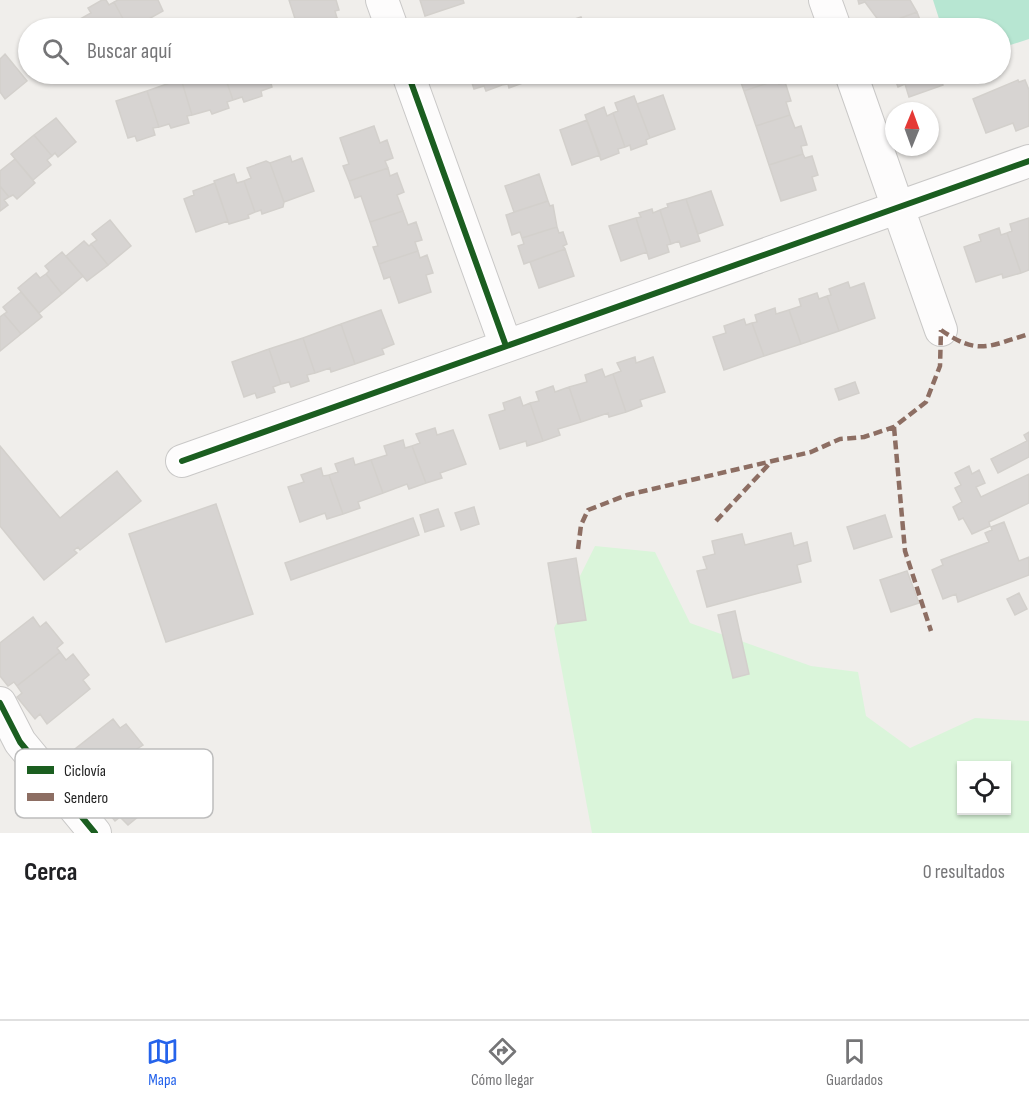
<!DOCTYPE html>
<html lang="es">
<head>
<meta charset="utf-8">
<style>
	:root { --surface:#fff; --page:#f6f6f6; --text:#202124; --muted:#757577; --line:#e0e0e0; --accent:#2563eb }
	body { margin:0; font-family:"Sofia Sans Condensed",sans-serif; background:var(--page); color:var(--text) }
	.controls { position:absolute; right:18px; bottom:18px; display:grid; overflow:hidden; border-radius:0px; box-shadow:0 2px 4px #0004 }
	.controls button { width:54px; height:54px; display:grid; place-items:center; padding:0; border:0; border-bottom:2px solid var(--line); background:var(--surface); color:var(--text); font:30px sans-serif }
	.compass { position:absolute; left:885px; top:102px; width:54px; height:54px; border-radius:50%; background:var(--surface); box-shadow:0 2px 4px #0004; rotate:1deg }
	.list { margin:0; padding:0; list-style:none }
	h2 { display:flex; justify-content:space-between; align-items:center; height:78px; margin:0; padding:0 24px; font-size:26px }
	h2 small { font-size:20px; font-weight:400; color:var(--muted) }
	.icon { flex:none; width:33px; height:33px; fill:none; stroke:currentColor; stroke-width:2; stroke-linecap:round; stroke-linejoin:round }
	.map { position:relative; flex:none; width:1029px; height:833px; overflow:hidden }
	.search { position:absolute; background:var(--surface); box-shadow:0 2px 4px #0004; left:18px; right:18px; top:18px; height:66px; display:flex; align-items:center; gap:15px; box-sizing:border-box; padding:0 21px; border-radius:33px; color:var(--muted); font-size:22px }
	.sheet { height:186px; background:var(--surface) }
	nav { display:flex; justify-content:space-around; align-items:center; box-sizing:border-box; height:84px; border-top:2px solid var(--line); background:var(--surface); font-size:16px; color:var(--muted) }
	nav a { display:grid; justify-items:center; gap:3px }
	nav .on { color:var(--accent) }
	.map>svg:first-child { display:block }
</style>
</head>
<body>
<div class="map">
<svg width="1029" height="833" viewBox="0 0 1029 833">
	<rect width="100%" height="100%" fill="#f0eeeb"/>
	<path fill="#daf5da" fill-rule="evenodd" d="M595,546L655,552L690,623L811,666L858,672L866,716L910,748L975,718L1029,721V833H592L554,628ZM962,766H1006V810H962Z"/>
	<path fill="#b7e6d2" d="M933,0H1029V39L1001,48L1000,28H942Z"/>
	<path fill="#d7d4d2" stroke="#d3d0cc" stroke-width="1.5" d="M102,0H106L109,5L114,2L128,28H85L80,19L91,13L88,8Z
		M118,0H158L163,11L145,21L148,27L144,28H128L114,2Z
		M289,0H336L339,10L335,11L337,18L298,28Z
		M420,0H463L464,3L425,16Z
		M858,0H910L917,12L882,25L865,2L859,4Z
		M917,12L923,28H884L882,25Z
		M581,17L585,28H551L550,27Z
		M337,18L339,27L344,25L345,28H302Z
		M5,54L27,81L5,99L0,92V59Z
		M198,74H224L233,100L227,102L229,108L212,114L210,110L192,115L181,79Z
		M224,74H268L272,87L261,91L262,96L244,102L242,97L233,100Z
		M469,74H498L502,85L486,91L484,86L474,89Z
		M498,74H526L528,81L509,88L508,84L502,85Z
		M738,74H775L777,80L744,91Z
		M893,74H939L943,85L909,97L905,84L898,87Z
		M181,79L192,115L187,116L189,123L171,128L169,124L159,127L147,91Z
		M777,80L779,84L785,82L791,101L786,102L790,115L756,126L744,91Z
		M1018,80L1019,82L1025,80L1029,90V126L1016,131L1013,123L986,133L973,99Z
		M147,91L159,127L153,128L155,135L137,141L135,136L128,138L116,101Z
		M663,95L675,129L650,138L637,104Z
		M634,96L650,138L646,140L647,144L631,150L630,145L625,147L613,113L618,111L615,103Z
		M604,107L607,116L613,113L625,147L618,149L619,153L601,160L585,115Z
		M790,115L795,128L801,126L807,145L801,146L803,154L769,165L756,126Z
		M56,118L76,142L58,157L55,153L52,156L34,135Z
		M587,120L600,155L572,165L560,130Z
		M374,126L380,143L387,140L393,158L385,161L388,168L349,181L343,166L349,164L340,138Z
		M34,135L52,156L47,160L51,165L33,180L11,154Z
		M803,154L805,158L812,156L818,175L812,177L816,190L781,201L769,165Z
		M290,156L292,162L302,158L314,191L284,202L270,163Z
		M15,159L35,183L17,199L13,195L9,197L0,186V171Z
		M266,161L270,163L284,202L283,207L262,214L261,210L255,212L244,181L251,178L247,168Z
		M388,168L390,176L397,173L404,192L397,195L403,211L370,222L361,196L355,198L349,181Z
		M234,174L237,183L244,181L255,212L248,215L249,218L229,224L214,181Z
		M539,174L548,201L514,212L505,186Z
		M215,183L228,221L196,232L184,199L194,195L193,191Z
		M0,186L9,197L4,200L8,205L0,211Z
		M711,191L723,225L698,234L686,199Z
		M686,199L700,241L681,247L679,241L671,244L660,210L668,207L667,204Z
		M548,201L550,206L553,205L557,227L522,238L520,232L512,235L506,215Z
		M652,209L653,213L660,210L671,244L667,245L669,252L649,259L636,218L641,217L639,213Z
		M403,211L408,225L416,222L422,240L415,242L418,251L379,264L373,247L378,246L370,222Z
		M636,218L647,252L621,261L609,226Z
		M1029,218V270L1021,273L1007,233L1012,231L1010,224Z
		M110,220L131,246L108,265L91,244L97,240L92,234Z
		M557,227L559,233L563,232L567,244L563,246L565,249L524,264L518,246L524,244L522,238Z
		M999,228L1001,235L1007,233L1021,273L1003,278L1002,274L976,282L964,247L981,241L979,235Z
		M84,241L89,246L91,244L108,265L87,281L66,256Z
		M565,249L574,276L539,288L530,262Z
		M418,251L420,258L427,255L433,273L426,275L431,292L399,303L390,277L384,279L379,264Z
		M62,252L83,276L62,294L46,274L49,271L45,266Z
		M36,273L40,278L46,274L62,294L39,313L18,288Z
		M848,282L850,288L864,283L875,318L839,331L827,296L831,295L829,289Z
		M21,292L42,317L21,334L4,314L7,312L3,307Z
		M817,293L819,299L827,296L839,331L801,344L789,310L801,306L799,299Z
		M775,308L776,314L789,310L801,344L764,356L752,323L757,322L755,315Z
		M381,310L394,344L382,349L384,354L355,364L341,324Z
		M4,314L21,334L0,351V317Z
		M744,319L746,325L752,323L764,356L724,370L713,337L726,333L724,326Z
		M341,324L355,364L331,372L330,368L315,373L303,338Z
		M303,338L315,373L307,375L309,381L291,387L289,382L281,384L269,349Z
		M269,349L281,384L273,387L275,392L257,398L255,393L244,397L232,362Z
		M635,357L636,363L653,357L665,392L640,400L642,406L626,412L613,374L621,371L617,363Z
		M602,369L605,377L613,374L626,412L609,417L608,413L581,422L569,387L587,382L585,375Z
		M855,382L859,393L839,400L835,389Z
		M553,386L555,392L569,387L581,422L558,429L560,435L543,441L530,403L539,401L536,392Z
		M520,397L523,406L530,403L543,441L527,446L526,441L500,449L489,415L505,410L503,403Z
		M435,428L437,435L453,430L466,464L440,473L442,478L426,483L412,446L420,443L416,434Z
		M1029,432V457L998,473L991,459L1027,441L1024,435Z
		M403,440L405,448L412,446L426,483L409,489L407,484L383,493L371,460L387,455L384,446Z
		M0,446L60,518L117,471L141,501L80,550L78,547L74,550L77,553L44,580L0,526Z
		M353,458L355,465L371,460L383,493L358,502L360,508L343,514L329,475L338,472L335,464Z
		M969,466L972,474L979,470L985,483L976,487L981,497L1029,474V503L989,522L990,526L972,534L963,518L959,520L953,507L962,502L955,488L961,485L955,473Z
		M321,468L323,476L329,475L343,514L327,519L325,513L300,522L288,487L304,482L301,475Z
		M216,504L253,614L166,642L129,534Z
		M474,507L479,524L461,530L455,513Z
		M438,509L444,526L425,532L420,515Z
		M885,515L892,537L854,549L847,527Z
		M413,518L419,535L291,580L285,563Z
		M1004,522L1019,561L1029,557V575L958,602L956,594L943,599L932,570L943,565L941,560L989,542L985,533L992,530L991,527Z
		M791,533L794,546L807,542L811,561L797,565L801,582L707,607L697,571L707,569L703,557L715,554L712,541L742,534L745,545Z
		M576,558L586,620L558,624L548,563Z
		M907,571L919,603L891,612L880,580Z
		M1019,593L1027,609L1015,615L1007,599Z
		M735,611L749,674L733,678L718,615Z
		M33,617L40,627L46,622L63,643L57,648L60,652L17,686L14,682L8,686L0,676V643Z
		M60,652L66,660L73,654L89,675L83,680L90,689L47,724L40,714L35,719L17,697L22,693L17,686Z
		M113,719L120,728L126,724L143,745L137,749L140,754L97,788L93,783L88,788L71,767L77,762L70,753Z
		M140,754L146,761L153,756L169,776L163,781L171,790L128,825L120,817L115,821L97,799L103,795L97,788Z"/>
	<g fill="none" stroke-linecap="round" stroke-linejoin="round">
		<defs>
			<path id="minor" d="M382,0L392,28
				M825,0L835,28
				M408,74L506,346
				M851,74L941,330
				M182,461L1029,161
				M0,703L20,742L95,833"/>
		</defs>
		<use href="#minor" stroke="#c9c8c7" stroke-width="34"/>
		<use href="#minor" stroke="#fdfcfc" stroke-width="32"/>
		<path stroke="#8d6e63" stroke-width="4.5" stroke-dasharray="9 4.5" stroke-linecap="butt" d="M941,330C978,356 989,346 1029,334
			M894,427L905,551L931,631
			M716,521L772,461
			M578,549L581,525L588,510L627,495L811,452L840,439L864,437L894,427L926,402L940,366L941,330"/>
		<defs>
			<path id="cycleway" d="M408,74L506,346
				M182,461L1029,161
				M0,703L20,742L95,833"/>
		</defs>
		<use href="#cycleway" stroke="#fff" stroke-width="10"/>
		<use href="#cycleway" stroke="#1b5e20" stroke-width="6"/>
	</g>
	<rect x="15" y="749" width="198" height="69" rx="9" fill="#fff" stroke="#bdbdbd" stroke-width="1.5"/>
	<rect x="27" y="766" width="27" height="8" fill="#1b5e20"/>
	<rect x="27" y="793" width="27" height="8" fill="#8d6e63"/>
	<g font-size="16" fill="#222">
		<text x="64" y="776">Ciclovía</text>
		<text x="64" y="803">Sendero</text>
	</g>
</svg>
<div class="controls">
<button><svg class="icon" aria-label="locate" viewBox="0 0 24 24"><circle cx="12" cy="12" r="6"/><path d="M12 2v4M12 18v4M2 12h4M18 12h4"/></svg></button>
</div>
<svg class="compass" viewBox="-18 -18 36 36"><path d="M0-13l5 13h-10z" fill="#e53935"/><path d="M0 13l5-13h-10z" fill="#757577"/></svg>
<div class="search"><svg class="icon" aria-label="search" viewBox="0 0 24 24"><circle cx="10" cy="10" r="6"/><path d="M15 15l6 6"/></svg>Buscar aquí</div>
</div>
<section class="sheet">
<h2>Cerca<small>0 resultados</small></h2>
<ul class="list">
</ul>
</section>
<nav>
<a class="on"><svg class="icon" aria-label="map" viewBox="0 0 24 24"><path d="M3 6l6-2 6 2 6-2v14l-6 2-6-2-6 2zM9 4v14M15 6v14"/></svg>Mapa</a>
<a><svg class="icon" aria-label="directions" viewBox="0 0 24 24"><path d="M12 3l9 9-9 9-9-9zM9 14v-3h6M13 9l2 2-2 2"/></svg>Cómo llegar</a>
<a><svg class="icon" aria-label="saved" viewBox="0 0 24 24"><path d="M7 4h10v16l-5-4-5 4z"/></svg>Guardados</a>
</nav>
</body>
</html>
